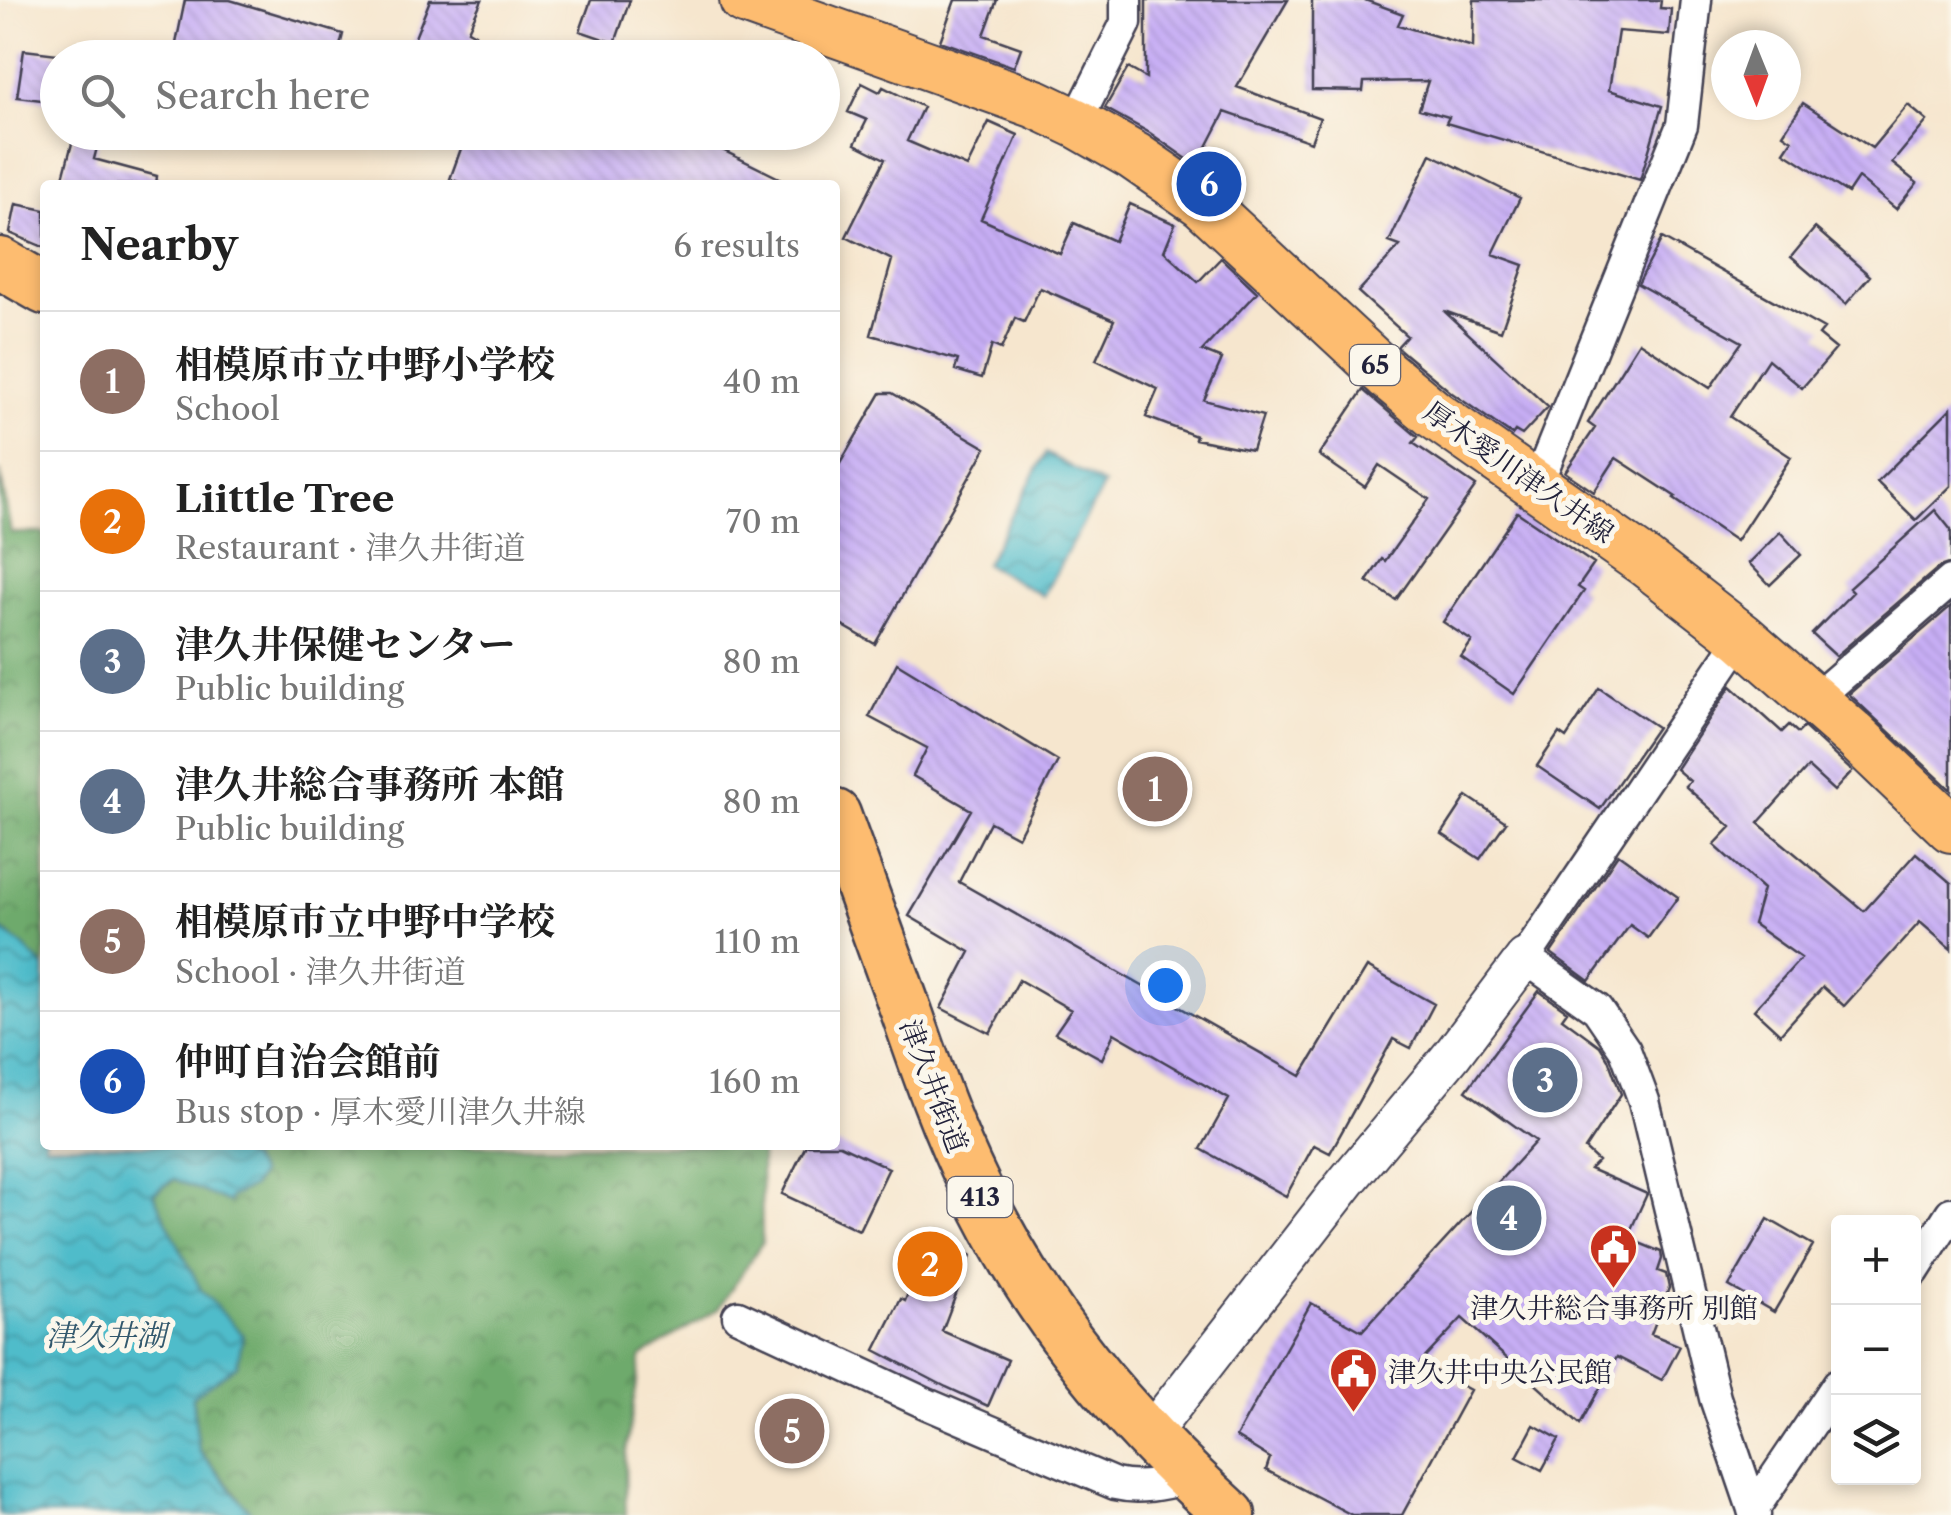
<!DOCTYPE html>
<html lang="en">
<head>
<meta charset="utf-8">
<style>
	:root { --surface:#fff; --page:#f6f6f6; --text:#222; --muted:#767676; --line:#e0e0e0; --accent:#c8321e }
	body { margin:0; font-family:"Libre Caslon Text","Noto Serif JP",serif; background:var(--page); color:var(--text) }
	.controls { position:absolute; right:30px; bottom:30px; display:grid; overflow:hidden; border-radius:10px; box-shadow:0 5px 15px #0003 }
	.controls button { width:90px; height:90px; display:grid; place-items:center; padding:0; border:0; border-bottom:2px solid var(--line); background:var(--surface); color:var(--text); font:50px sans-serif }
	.compass { position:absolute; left:1711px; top:30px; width:90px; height:90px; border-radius:50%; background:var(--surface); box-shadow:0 5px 15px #0003; rotate:179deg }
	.you { position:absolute; left:1165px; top:985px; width:35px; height:35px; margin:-25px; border:8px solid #fff; border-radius:50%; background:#1a73e8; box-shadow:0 0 0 15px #1a73e833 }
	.badge { display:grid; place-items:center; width:65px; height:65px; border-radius:50%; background:var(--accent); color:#fff; font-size:32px; font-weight:700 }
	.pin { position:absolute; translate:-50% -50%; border:5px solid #fff; box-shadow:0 2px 10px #0006 }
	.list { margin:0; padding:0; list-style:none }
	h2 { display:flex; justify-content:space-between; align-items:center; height:130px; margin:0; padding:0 40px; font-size:42px }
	h2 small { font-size:32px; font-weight:400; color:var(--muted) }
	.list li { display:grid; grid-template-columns:65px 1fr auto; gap:30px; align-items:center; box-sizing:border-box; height:140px; padding:0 40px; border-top:2px solid var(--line) }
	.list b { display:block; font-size:38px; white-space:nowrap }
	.list p { margin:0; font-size:32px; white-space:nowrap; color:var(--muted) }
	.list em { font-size:32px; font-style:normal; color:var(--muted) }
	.icon { flex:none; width:55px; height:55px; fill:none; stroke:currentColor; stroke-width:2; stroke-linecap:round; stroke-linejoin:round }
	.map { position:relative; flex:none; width:1951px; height:1515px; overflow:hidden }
	.search { position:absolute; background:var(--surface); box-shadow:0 5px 15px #0003; left:40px; top:40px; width:800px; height:110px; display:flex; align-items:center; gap:25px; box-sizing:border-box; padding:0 35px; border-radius:55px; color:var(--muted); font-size:38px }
	.panel { position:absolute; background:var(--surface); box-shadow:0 5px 15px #0003; left:40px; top:180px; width:800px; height:970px; border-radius:10px }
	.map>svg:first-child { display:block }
</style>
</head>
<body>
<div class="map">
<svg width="1951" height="1515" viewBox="0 0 1951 1515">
	<defs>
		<pattern id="forest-crowns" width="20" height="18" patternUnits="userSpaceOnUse" patternTransform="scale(2.5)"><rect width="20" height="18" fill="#6eaa6c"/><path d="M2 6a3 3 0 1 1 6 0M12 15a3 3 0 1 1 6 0" fill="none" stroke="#5a8a5a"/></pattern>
		<pattern id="water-waves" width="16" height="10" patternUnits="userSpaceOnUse" patternTransform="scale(2.5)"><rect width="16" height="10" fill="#50bcca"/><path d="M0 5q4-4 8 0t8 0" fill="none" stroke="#4298a5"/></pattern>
		<pattern id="building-back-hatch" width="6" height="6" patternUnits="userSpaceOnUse" patternTransform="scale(2.5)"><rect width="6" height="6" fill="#c7aef5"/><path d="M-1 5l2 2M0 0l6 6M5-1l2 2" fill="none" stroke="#ab95d3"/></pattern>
	</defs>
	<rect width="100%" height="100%" fill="#fbf7ec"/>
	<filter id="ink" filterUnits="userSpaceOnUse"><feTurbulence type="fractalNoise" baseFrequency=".01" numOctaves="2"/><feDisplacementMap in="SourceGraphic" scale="20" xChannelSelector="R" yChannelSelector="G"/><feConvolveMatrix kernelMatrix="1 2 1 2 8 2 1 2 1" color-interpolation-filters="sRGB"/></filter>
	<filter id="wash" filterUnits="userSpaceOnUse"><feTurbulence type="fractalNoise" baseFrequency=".0048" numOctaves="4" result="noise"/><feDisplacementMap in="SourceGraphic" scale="40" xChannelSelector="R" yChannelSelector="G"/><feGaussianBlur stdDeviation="2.25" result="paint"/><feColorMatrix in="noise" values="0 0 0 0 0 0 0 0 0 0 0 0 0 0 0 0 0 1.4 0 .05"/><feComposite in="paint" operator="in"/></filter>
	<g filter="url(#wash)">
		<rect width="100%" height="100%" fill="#f6e6ce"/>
		<path fill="url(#forest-crowns)" stroke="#486654" stroke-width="2.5" d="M0,471L11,533H45V972L21,944L0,928Z
			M226,1145H761L762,1243L718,1309L641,1357L625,1458L626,1515H244L239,1497L199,1450L192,1396L237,1365L153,1194Z"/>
		<path fill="url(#water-waves)" stroke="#396f82" stroke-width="2.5" d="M1046,453L1104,485L1043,596L985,564Z
			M0,929L21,944L45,968V1145H229L250,1160L260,1174L252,1187L230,1197L229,1203L174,1179L153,1194L201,1290L243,1335L237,1365L192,1397L199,1451L253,1515H0Z"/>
		<g id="blocks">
			<path fill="url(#building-back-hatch)" d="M185,0H230L343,34L337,58H173Z
				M430,0H482L468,30L475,34L465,58H427L410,50Z
				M591,0H630L615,43L580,31Z
				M955,0H997L984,35L1021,48L1014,67L940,41Z
				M1146,0H1288L1237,87L1320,118L1311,142L1225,112L1197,166L1150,133L1105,108L1128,68L1146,78Z
				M1312,0H1365L1403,14L1398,25L1473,47L1474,0H1661L1660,8L1671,9L1669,35L1618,31L1609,90L1662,106L1640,180L1446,123L1449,117L1419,109L1428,81L1364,82L1363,91L1312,90Z
				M24,50L58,54V102L17,97Z
				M862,83L880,92L883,87L923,107L907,141L967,167L989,122L1018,135L981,219L1060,254L1074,223L1114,241L1130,204L1175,224L1164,251L1198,282L1221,258L1257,292L1202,351L1222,359L1204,400L1263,416L1252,450L1195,439L1196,436L1146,417L1158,389L1096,360L1114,320L1040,288L1024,322L1015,318L1001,349L992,345L982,378L955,370L958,360L871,335L892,260L846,237L885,159L855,144L867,120L848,112Z
				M1803,103L1872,148L1908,105L1927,121L1892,163L1917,183L1896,209L1858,178L1848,193L1784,152L1792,140L1783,134Z
				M75,132H101L94,159L157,176L156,185H61Z
				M467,132H686L793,185H467L450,179Z
				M1431,154L1520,198L1493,254L1524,265L1501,331L1444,311L1548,407L1522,435L1515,431L1512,435L1452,393L1405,354L1397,347L1407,336L1358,292L1400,246L1389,242Z
				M16,204L45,210V248L10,233Z
				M1815,228L1870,276L1846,304L1791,257Z
				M1662,238L1824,329L1819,335L1836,349L1802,388L1768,359L1730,417L1791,457L1736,541L1674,499L1676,497L1616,458L1594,492L1565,472L1595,428L1588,423L1639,342L1710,388L1742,342L1638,284Z
				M1363,390L1418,437L1413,443L1476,486L1396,600L1367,581L1382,559L1385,561L1429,499L1379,465L1365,487L1319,455Z
				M881,393H892L986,448L875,644L835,621V472Z
				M1951,408V486L1916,520L1877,482Z
				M1935,510L1951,530V563L1939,567L1836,656L1812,634L1853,592L1849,588Z
				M1517,512L1594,564L1578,587L1584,591L1514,694L1461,657L1472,641L1443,622Z
				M1780,532L1801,555L1770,585L1749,563Z
				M1951,606V790L1849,694Z
				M897,663L1058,761L1018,837L990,822L959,882L1301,1076L1367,967L1434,1004L1411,1048L1393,1039L1330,1153L1314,1145L1286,1196L1201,1149L1229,1099L1114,1033L1102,1059L1055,1033L1071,1010L1019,980L990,1033L941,1008L970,952L909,916L971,810L913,776L927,748L869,717Z
				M1731,686L1782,732L1789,725L1798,733L1804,727L1852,771L1834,791L1808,767L1758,823L1864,911L1916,853L1951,883V949L1920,922L1844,1006L1823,987L1780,1034L1754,1010L1801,958L1753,924L1763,889L1714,845L1731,827L1685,786L1690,781L1676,769Z
				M1599,688L1657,727L1600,809L1537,766L1559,733L1566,738Z
				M1467,796L1506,822L1480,859L1442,834Z
				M1618,854L1678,897L1648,938L1630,925L1589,981L1551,953Z
				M1539,991L1567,1011L1562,1018L1600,1046L1608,1059L1621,1094L1585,1149L1598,1161L1590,1169L1647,1194L1627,1238L1661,1252L1662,1259L1658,1271L1666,1274L1669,1288L1651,1334L1680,1346L1662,1380L1617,1357L1580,1424L1462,1318L1420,1363L1470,1390L1402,1515H1352L1266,1470L1270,1458L1236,1437L1311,1303L1362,1331L1536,1141L1466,1091Z
				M806,1145H840L889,1168L859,1230L782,1194Z
				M1768,1219L1813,1245L1774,1312L1729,1286Z
				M929,1239L971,1255L942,1331L1008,1360L988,1406L946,1387L875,1350L901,1299L905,1301Z
				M1534,1425L1559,1439L1542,1470L1517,1457Z"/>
		</g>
	</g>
	<g filter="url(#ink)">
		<use href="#blocks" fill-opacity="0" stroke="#423f51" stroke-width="2.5"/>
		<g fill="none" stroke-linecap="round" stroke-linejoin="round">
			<defs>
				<path id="minor" d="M1076,123L1126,23V0
					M1536,487L1682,125L1696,0
					M1742,637L1525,958L1597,1009L1625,1050L1644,1101L1715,1398L1755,1515
					M1815,699L1951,581
					M1914,1271L1951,1213
					M738,1316L927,1404L1115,1484C1140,1490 1164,1484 1189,1478
					M1753,1510L1838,1384"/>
				<path id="tertiary" d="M1148,1437L1347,1181L1452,1055L1525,958"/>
				<path id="primary" d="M744,0L1036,104L1076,123L1134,156L1202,203L1387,375L1435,415L1645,562L1742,637L1855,736L1951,828"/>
				<path id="trunk" d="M0,263L45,289
					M835,815C860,882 884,949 908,1016C928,1074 948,1131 975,1186C1038,1318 1123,1418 1230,1515"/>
			</defs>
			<use href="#minor" stroke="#423f51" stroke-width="35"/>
			<use href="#tertiary" stroke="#423f51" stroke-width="42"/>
			<use href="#primary" stroke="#423f51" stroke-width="52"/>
			<use href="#trunk" stroke="#423f51" stroke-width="55"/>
			<use href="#minor" stroke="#fff" stroke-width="30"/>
			<use href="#tertiary" stroke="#fff" stroke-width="38"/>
			<use href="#primary" stroke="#fdbc6f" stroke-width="48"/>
			<use href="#trunk" stroke="#fdbc6f" stroke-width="50"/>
		</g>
	</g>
	<defs>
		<symbol id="civic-pin" viewBox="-11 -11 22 30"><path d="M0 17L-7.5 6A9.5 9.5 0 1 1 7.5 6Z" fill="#c8321e" stroke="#fbf7ec"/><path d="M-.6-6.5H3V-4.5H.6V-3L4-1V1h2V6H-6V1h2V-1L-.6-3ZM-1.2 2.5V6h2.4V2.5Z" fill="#fff"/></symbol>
	</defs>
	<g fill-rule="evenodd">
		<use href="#civic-pin" x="1586" y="1220" width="55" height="75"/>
		<use href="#civic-pin" x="1326" y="1344" width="55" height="75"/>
	</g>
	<g text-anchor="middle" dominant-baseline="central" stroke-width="10" stroke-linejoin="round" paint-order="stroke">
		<g fill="#fbf7ec" stroke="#636270" stroke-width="2.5">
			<rect x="1350" y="345" width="50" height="40" rx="8"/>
			<rect x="947.5" y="1177" width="65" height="40" rx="8"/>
		</g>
		<g font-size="25" font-weight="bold" fill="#22223b">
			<text x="1375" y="365">65</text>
			<text x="980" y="1197">413</text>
		</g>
		<g font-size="28" fill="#22223b" stroke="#fbf7ec">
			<text transform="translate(1519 472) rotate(35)">厚木愛川津久井線</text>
			<text transform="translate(934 1086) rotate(69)">津久井街道</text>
		</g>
		<g font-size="28" fill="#22223b" stroke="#fbf7ec">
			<text x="1614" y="1308">津久井総合事務所 別館</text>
			<text x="1388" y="1372" text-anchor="start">津久井中央公民館</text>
		</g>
		<g font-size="30" font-style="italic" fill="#32586d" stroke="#fbf7ec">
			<text x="106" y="1335">津久井湖</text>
		</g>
	</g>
</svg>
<div class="controls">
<button>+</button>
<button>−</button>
<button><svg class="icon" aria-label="layers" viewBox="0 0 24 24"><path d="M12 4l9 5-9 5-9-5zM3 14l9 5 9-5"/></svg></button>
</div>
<svg class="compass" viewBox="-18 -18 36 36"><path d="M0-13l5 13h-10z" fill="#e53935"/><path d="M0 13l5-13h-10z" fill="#767676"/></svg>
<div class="you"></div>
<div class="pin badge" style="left:1155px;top:789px;background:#8d6e63">1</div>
<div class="pin badge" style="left:930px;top:1264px;background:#e8710a">2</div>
<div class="pin badge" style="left:1545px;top:1080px;background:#5c6f8a">3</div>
<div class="pin badge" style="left:1509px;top:1218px;background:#5c6f8a">4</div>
<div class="pin badge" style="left:792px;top:1431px;background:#8d6e63">5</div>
<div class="pin badge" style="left:1209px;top:184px;background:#1a4fb4">6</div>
<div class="search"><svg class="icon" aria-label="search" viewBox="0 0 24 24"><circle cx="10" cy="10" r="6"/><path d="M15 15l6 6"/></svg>Search here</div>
<section class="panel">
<h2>Nearby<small>6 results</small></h2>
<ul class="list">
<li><span class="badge" style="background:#8d6e63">1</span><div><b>相模原市立中野小学校</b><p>School</p></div><em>40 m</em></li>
<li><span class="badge" style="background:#e8710a">2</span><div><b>Liittle Tree</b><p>Restaurant · 津久井街道</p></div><em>70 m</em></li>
<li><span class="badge" style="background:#5c6f8a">3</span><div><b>津久井保健センター</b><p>Public building</p></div><em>80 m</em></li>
<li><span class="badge" style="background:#5c6f8a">4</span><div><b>津久井総合事務所 本館</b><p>Public building</p></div><em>80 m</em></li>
<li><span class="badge" style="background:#8d6e63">5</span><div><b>相模原市立中野中学校</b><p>School · 津久井街道</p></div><em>110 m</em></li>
<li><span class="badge" style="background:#1a4fb4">6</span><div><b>仲町自治会館前</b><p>Bus stop · 厚木愛川津久井線</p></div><em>160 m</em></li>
</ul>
</section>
</div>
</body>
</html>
